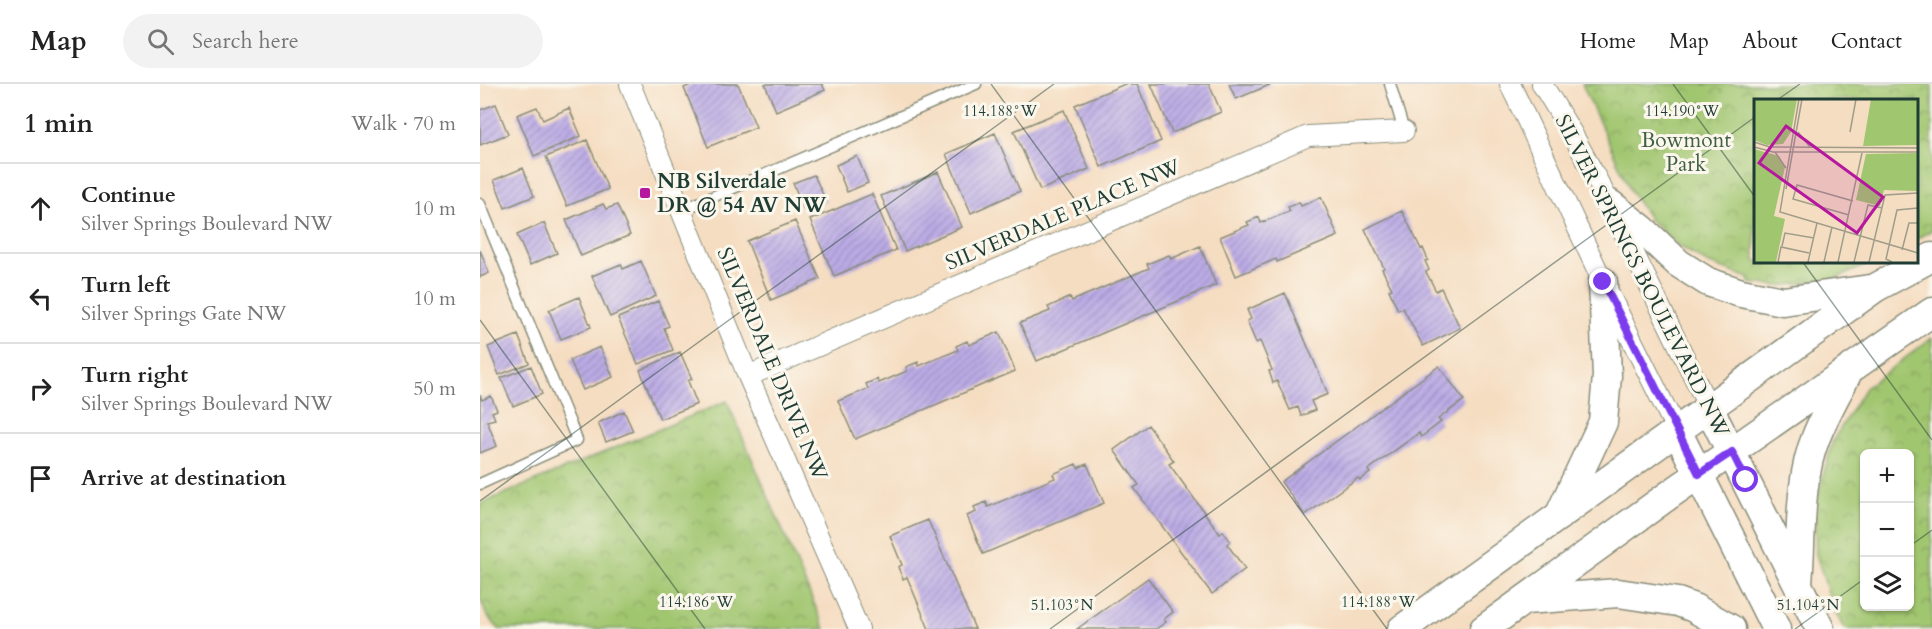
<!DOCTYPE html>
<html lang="en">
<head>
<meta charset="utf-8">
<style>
	:root { --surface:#fff; --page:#f2f2f2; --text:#222; --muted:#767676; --line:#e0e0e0 }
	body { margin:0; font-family:Cardo,serif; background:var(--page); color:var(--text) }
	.controls { position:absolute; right:18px; bottom:18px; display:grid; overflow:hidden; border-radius:9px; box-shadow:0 2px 4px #0004 }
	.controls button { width:54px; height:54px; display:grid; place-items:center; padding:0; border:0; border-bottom:2px solid var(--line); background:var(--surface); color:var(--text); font:30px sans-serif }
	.stop { position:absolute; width:18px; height:18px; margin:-14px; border:4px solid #7c3aed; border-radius:50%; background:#fff }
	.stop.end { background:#7c3aed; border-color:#fff; box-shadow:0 2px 6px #0008 }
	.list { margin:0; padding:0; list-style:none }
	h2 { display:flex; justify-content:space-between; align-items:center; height:78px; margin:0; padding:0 24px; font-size:26px }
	h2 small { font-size:20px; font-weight:400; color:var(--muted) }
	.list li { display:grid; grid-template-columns:39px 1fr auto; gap:18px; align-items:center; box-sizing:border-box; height:90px; padding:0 24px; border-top:2px solid var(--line) }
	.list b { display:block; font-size:22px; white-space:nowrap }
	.list p { margin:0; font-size:20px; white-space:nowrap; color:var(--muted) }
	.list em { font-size:20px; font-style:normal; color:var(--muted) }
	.icon { flex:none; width:33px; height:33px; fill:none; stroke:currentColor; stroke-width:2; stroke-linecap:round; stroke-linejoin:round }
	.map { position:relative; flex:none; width:1452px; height:545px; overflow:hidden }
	header { display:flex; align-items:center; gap:36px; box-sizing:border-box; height:84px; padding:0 30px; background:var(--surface); border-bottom:2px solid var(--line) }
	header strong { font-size:28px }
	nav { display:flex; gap:33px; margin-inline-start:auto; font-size:21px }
	.search { width:420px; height:54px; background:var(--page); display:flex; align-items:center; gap:15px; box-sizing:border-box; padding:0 21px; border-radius:33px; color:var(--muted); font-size:22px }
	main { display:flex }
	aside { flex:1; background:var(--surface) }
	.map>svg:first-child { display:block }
</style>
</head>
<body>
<header>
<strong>Map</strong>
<div class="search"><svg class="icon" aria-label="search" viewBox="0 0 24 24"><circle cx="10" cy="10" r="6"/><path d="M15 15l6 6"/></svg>Search here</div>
<nav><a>Home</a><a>Map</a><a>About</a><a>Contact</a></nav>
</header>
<main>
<aside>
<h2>1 min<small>Walk · 70 m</small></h2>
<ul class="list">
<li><svg class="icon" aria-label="ahead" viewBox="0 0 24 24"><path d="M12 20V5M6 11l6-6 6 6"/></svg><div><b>Continue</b><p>Silver Springs Boulevard NW</p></div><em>10 m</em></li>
<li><svg class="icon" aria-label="left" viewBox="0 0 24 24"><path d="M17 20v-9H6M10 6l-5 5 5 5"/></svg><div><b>Turn left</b><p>Silver Springs Gate NW</p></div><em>10 m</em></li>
<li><svg class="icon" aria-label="right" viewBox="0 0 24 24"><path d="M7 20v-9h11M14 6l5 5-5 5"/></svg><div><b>Turn right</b><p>Silver Springs Boulevard NW</p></div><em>50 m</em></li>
<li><svg class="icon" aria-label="arrive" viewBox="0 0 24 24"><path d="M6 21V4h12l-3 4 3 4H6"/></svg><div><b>Arrive at destination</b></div></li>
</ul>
</aside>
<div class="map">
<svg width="1452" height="545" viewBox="0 0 1452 545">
	<defs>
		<pattern id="park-crowns" width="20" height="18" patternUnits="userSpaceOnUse" patternTransform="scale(1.5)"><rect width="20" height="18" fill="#a1c670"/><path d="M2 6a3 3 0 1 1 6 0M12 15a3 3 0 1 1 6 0" fill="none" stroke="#83a25d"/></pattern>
		<pattern id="building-hatch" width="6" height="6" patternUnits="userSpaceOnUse" patternTransform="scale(1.5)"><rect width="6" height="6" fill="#bcace6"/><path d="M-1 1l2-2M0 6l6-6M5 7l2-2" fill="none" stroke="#988dbb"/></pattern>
	</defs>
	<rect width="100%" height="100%" fill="#fbf7ec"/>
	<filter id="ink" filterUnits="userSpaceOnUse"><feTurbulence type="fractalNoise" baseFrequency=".0167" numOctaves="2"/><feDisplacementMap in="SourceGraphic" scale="12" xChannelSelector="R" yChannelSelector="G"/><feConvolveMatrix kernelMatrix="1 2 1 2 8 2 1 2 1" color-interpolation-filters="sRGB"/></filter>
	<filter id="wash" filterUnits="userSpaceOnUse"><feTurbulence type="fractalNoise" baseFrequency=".008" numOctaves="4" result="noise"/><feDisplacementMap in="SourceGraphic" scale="24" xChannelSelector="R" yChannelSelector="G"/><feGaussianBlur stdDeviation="1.35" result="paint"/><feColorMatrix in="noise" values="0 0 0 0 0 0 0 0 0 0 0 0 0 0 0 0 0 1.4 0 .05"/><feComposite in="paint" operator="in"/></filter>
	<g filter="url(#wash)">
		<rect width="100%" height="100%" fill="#f5ddc1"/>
		<path fill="url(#park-crowns)" stroke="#608252" stroke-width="1.5" fill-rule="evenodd" d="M1102,0H1452V146L1436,155V16H1275V177H1396L1355,195L1299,202L1269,199V194L1227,179L1197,161L1171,137L1151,108Z
			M1452,254V545H1364L1352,521L1336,470L1334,425L1353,356L1385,304ZM1384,370H1430V522H1384Z
			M247,317L345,545H19L6,530L0,514V420Z"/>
		<g id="blocks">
			<path fill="url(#building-hatch)" d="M212,0H258L276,43L228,63L204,4Z
				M285,0H342L345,6L296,27Z
				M645,0H657L681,57L621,83L595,21Z
				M671,0H729L741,28L692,49Z
				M749,0H792L756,15Z
				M16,20L28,50L0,61V26Z
				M57,23L63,36L89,24L101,52L54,72L37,31Z
				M584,26L609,85L560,106L534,47Z
				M515,49L540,107L491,129L466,70Z
				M107,56L128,105L87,122L66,73Z
				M377,72L388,99L367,108L356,81Z
				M43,84L54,112L25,124L14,96Z
				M458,88L482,143L425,167L401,112Z
				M334,91L346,117L324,126L313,99Z
				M392,110L416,166L354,192L330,136Z
				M841,113L858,152L797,178L796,175L756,192L740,153L769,141L767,138L779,133L781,139L810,127L808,123L819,118L821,122Z
				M123,120L126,125L137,121L150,151L101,172L86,136Z
				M922,127L941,165L943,164L948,176L945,177L949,186L946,188L956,207L961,204L980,244L943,262L923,224L918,226L909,206L912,205L902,185L904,184L885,145Z
				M315,137L340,195L291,216L267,157Z
				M64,139L77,169L50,181L37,151Z
				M720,162L736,201L557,277L540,239L570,227L568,223L590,213L592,217L669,184L667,180L689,171L691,175Z
				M0,166L9,189L0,193Z
				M161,177L176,212L130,233L112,192L141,180L143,185Z
				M805,209L848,310L831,317L835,326L821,332L818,323L810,326L797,297L793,299L789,287L792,286L780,257L776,259L767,237L771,235L767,226Z
				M99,213L111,243L81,255L69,226Z
				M178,217L189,242L184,244L193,266L158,280L138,234Z
				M519,248L535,287L375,355L358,317L388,305L386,300L397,295L399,299L427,287L426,283L438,278L439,282L478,266L476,262L487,257L489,261Z
				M38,251L49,279L19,291L8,263Z
				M120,263L133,293L103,306L90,276Z
				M200,268L212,295L208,297L217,320L180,335L160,286Z
				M51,282L62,310L33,322L21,294Z
				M959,282L984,316L958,335L961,338L941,353L939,349L888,386L890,389L880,396L878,394L825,431L801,398Z
				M0,311L2,316L11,312L17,326L12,328L15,335L7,337L17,362L0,369Z
				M144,327L153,347L126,358L118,339Z
				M668,341L694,377L689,380L740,450L743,447L750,457L747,460L765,485L732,510L654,404L659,401L634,366Z
				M596,380L598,384L607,380L624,419L503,470L487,432L496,428L494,423L506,418L508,423L575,394L573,390Z
				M448,436L495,545H449L427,493L423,495L418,483L422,481L410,452Z
				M668,494L693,528L684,535L686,538L676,545H597Z"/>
		</g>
	</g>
	<g filter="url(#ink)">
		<use href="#blocks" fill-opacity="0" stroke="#8a8d7a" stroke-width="1.5"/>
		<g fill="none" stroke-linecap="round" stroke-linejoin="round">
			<defs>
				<path id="lane" d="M910,0L924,47
					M0,120L97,356L0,400
					M202,126L496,0"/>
				<path id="street" d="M150,0L268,292L379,545
					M1030,0L1123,198L1197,347
					M1062,0L1093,51L1130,120L1229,324
					M268,292L828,52L924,47"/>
				<path id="secondary" d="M1130,120L1162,145L1198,179L1228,198L1261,209L1303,217L1390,205
					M1229,324L1340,545
					M1197,347L1296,545
					M1079,432L1123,338L1127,292L1123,198
					M1318,499C1322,452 1318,397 1336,353C1345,330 1358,308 1369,286
					M1045,516L1138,509L1198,518L1214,524L1251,545
					M922,545L1395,204L1452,173
					M1004,545L1189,411L1452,228"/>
			</defs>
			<use href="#lane" stroke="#8a8d7a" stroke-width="13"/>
			<use href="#street" stroke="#8a8d7a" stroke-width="22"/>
			<use href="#secondary" stroke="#8a8d7a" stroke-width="31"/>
			<use href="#lane" stroke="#fff" stroke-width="10"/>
			<use href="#street" stroke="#fff" stroke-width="20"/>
			<use href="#secondary" stroke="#fff" stroke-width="28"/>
		</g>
	</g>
	<g fill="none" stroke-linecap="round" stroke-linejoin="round" filter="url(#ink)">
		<path stroke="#7c3aed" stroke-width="8" d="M1123,198L1219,390L1252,368L1266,396"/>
	</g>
	<path fill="none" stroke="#1f3d34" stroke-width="1.5" stroke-opacity="0.45" d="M511,0L907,545M1193,0L1275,113M1297,16L1320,0M1322,177L1452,356M0,236L225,545M0,417L574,0M1430,462L1452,446M570,545L1275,33M1315,545L1384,495"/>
	<rect fill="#b5179e" stroke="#fbf7ec" stroke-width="2" x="159" y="103" width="12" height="12" rx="3"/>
	<g text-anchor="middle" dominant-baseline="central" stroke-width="6" stroke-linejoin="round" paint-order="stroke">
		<g font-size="21" fill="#405f43" stroke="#fbf7ec">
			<text x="1206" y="56">Bowmont<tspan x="1206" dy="24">Park</tspan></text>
		</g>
		<g font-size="21" font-weight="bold" fill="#1f3d34" stroke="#fbf7ec" text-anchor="start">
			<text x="177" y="97">NB Silverdale<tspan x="177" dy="24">DR @ 54 AV NW</tspan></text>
		</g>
		<g font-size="21" fill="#1f3d34" stroke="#fbf7ec">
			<text transform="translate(583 131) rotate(-23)">SILVERDALE PLACE NW</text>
			<text transform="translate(1162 192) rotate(63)">SILVER SPRINGS BOULEVARD NW</text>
			<text transform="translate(292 280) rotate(67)">SILVERDALE DRIVE NW</text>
		</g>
	</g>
	<g transform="translate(1274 15)">
		<rect width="164" height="164" fill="#f5ddc1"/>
		<path d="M0,0H43L37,33L29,45L13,46L0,41ZM117,0H163V46L109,47ZM0,50L25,57L31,68L20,117L31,120L22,163H0ZM163,54V92L130,91L126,107L102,101L112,55Z" fill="#a1c670"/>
		<path fill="none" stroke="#9f9d89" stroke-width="1.5" d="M45,0L26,113L164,154M44,33L56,48M96,33L102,0M0,43L16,48L164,49M0,48L19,53H164M21,53L32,69M32,90L48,0M95,116L39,100L43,86L99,102M28,147L31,134L60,139M148,151L155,124H164M24,163L27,148L55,154M54,163L63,124M70,163L78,128M84,163L108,54M100,163L114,106L128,109M115,163L131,96L164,94M138,163L132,160L143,111L164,109"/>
		<path fill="#b5179e" fill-opacity="0.15" stroke="#b5179e" stroke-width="3" d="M32,27L129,98L103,134L5,64Z"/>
		<rect width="164" height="164" fill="none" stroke="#1f3d34" stroke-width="3"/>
	</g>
	<g font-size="15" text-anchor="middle" fill="#1f3d34" stroke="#fbf7ec" stroke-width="6" stroke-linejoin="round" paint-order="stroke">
		<text x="520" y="32">114.188°W</text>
		<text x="1202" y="32">114.190°W</text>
		<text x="216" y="523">114.186°W</text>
		<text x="898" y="523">114.188°W</text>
		<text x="582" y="526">51.103°N</text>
		<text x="1328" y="526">51.104°N</text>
	</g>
</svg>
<div class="controls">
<button>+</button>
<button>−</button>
<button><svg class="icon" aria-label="layers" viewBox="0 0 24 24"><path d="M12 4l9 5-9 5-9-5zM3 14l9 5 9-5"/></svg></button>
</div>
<div class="stop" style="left:1266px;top:396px"></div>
<div class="stop end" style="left:1123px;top:198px"></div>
</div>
</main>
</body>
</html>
